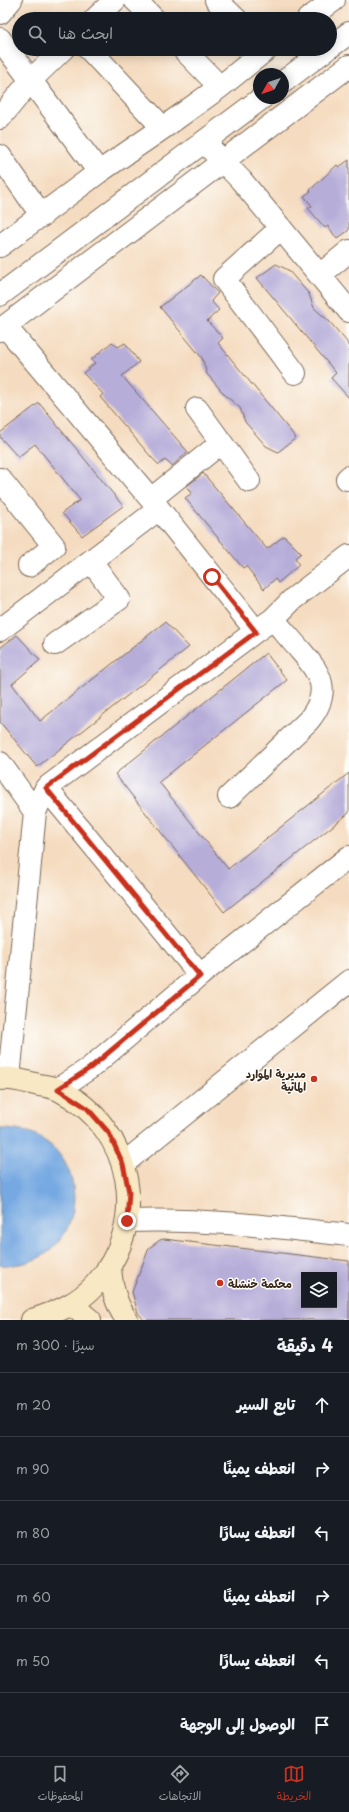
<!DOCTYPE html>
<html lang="ar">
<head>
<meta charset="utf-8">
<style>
	:root { --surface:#171b24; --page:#20242c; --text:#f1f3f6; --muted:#9ea1a6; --line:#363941; --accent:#c8321e }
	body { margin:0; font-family:"Playpen Sans","Playpen Sans Arabic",sans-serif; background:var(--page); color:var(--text); direction:rtl }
	.controls { position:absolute; right:12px; bottom:12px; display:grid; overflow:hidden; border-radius:0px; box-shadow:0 2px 10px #0003 }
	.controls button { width:36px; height:36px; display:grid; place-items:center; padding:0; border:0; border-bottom:1px solid var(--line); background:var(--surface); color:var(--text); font:20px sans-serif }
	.compass { position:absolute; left:253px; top:68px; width:36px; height:36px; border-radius:50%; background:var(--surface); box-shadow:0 2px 10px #0003; rotate:230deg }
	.stop { position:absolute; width:12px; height:12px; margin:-9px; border:3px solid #c8321e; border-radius:50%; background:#fff }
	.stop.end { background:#c8321e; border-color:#fff; box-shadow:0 1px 4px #0008 }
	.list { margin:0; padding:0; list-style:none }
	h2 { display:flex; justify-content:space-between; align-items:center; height:52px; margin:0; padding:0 16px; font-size:17px }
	h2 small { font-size:13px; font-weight:400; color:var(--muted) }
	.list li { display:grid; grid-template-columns:26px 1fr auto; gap:12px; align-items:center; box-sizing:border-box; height:64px; padding:0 16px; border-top:1px solid var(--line) }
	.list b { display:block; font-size:15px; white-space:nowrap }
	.list em { font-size:13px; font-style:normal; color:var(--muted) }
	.icon { flex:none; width:22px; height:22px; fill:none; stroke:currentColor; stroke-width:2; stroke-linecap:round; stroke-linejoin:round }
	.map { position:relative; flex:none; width:349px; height:1320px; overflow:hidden; direction:ltr }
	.search { position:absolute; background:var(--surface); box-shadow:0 2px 10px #0003; left:12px; right:12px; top:12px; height:44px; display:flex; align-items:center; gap:10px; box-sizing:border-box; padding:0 14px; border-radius:22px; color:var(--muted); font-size:15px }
	.sheet { height:436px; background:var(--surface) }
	nav { display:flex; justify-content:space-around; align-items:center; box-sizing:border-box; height:56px; border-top:1px solid var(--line); background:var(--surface); font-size:11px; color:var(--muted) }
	nav a { display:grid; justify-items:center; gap:2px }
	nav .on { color:var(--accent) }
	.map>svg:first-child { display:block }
</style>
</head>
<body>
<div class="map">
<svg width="349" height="1320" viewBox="0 0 349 1320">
	<rect width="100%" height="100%" fill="#fdfcf7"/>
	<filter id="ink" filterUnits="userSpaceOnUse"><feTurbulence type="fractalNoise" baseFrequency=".025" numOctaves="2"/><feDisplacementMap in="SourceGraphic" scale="8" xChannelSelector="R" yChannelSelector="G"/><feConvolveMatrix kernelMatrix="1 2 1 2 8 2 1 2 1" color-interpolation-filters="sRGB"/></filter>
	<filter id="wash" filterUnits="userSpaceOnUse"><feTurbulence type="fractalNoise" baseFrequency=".012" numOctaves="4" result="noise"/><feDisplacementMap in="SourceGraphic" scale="16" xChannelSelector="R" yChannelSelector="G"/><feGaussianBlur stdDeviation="0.9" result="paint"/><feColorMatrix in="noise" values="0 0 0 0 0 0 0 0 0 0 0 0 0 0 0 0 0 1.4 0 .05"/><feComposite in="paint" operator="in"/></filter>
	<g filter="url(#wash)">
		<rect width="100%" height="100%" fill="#f5dcc0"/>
		<path fill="#76a9e2" stroke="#586a80" d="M0,1129C100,1127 97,1271 0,1265Z"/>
		<g id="blocks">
			<path fill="#b6add9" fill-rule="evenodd" d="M349,160V230L337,239L328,226L325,228L308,208L312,206L304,196L311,191L310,190L337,165L339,167Z
				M276,264L288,270L309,294L314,308L329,321L347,342L349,349V398L331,378L336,373L257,278Z
				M201,275L218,293L211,301L219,310L207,321L223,338L218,343L296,438L278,452L266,446L245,422L240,408L225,395L207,374L202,358L160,307Z
				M112,342L118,347L125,343L139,362L122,376L188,452L172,466L165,460L159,465L152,458L100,397L103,394L83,373L95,363L91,360Z
				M39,403L123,506L82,536L62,513L80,500L35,444L18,457L0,437V433Z
				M203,473L267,549L284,536L301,553L295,558L299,565L278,583L275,579L264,589L246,566L243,568L185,498L192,493L187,486Z
				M165,622L189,647L37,767L0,722V648L17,635L40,660L12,684L40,721Z
				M266,653L287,680L159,782L228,869L349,773V813L224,912L115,774Z
				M164,1239L349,1261V1320H144L138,1313L132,1292L149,1248L160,1240ZM304,1275H334V1305H304Z"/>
		</g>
	</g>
	<g filter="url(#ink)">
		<use href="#blocks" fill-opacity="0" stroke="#7c6857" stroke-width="1"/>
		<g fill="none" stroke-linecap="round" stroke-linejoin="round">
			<defs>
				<path id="minor" d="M135,0L154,19
					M216,0L236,19
					M0,13L11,0
					M95,19L115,0
					M308,19L334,0
					M0,39L99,172
					M89,49L163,128
					M183,49L220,87
					M0,118L31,80L63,49
					M204,142L241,180L349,311
					M0,156L42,216
					M281,228L224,279L295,373
					M0,246L99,172L163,128L220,87L267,49
					M320,275L349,251
					M5,326L159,509L256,631L273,619L293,599L349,556
					M197,409L249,481
					M0,479L54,546L29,566
					M347,479L349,477
					M151,499L221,443
					M0,630L159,509
					M55,644L119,599L91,561
					M0,763L35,812L46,788L200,975
					M46,788L256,631
					M229,797L309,720C332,691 321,674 300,650C291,640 282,629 273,619
					M9,1078L35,812
					M127,1221C201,1218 276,1227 349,1235"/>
				<path id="tertiary" d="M330,47L349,33
					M283,82L327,49
					M0,295L262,98
					M0,330L349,66
					M58,1089L90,1068L200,975L349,857
					M123,1164L349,981"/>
				<path id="secondary" d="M0,1079C13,1077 26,1082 39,1085C45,1086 53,1087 59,1090C134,1128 151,1224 95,1285C78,1304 55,1313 32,1320
					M110,1266C111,1285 116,1305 127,1320
					M71,1304L90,1320"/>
			</defs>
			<use href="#minor" stroke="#7c6857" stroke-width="24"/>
			<use href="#tertiary" stroke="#7c6857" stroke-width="24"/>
			<use href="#secondary" stroke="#7c6857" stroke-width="24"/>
			<use href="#minor" stroke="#fff" stroke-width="22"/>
			<use href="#tertiary" stroke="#fff" stroke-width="22"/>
			<use href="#secondary" stroke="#f8e8c3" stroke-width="22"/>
		</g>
	</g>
	<g fill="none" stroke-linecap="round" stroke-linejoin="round" filter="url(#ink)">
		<path stroke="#c8321e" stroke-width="5" d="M127,1221L129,1192L123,1164L109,1133L87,1108L58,1089L90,1068L200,976L46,788L256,632L212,577"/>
	</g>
	<g fill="#c8321e" stroke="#fdfcf7" stroke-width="1.5">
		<circle cx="314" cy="1079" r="4"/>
		<circle cx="220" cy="1283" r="4"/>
	</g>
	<g text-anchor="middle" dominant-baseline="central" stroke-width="3" stroke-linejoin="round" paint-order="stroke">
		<g font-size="11" font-weight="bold" fill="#3b2a1e" stroke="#fdfcf7" text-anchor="end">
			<text x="306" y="1073">مديرية الموارد<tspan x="306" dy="13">المائية</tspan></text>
			<text x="228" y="1283" text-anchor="start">محكمة خنشلة</text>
		</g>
	</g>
</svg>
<div class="controls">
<button><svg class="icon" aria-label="layers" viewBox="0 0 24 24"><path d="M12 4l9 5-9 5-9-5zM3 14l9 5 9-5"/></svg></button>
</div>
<svg class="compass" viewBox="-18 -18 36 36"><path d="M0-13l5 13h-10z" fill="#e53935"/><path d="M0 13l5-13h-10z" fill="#9ea1a6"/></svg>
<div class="stop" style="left:212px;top:577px"></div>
<div class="stop end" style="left:127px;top:1221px"></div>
<div class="search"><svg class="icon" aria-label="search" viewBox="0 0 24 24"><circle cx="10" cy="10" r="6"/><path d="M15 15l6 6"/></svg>ابحث هنا</div>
</div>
<section class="sheet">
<h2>4 دقيقة<small>سيرًا · 300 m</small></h2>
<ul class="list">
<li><svg class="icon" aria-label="ahead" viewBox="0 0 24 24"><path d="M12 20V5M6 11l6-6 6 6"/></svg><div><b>تابع السير</b></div><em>20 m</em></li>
<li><svg class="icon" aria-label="right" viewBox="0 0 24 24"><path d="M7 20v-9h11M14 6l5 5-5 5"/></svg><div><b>انعطف يمينًا</b></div><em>90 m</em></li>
<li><svg class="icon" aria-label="left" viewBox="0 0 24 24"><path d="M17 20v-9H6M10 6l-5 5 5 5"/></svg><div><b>انعطف يسارًا</b></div><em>80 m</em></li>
<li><svg class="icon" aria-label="right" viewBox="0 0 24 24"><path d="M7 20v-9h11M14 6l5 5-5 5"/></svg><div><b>انعطف يمينًا</b></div><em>60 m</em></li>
<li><svg class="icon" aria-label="left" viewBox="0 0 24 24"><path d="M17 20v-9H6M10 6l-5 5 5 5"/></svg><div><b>انعطف يسارًا</b></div><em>50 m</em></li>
<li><svg class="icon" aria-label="arrive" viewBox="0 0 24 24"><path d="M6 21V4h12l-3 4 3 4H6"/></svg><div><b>الوصول إلى الوجهة</b></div></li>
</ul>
</section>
<nav>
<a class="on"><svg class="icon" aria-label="map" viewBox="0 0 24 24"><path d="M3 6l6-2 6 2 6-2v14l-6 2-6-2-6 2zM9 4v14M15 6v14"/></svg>الخريطة</a>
<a><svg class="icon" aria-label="directions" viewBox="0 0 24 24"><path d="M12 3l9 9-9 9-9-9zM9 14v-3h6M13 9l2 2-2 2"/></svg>الاتجاهات</a>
<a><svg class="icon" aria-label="saved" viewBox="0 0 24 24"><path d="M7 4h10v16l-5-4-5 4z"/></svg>المحفوظات</a>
</nav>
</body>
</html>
